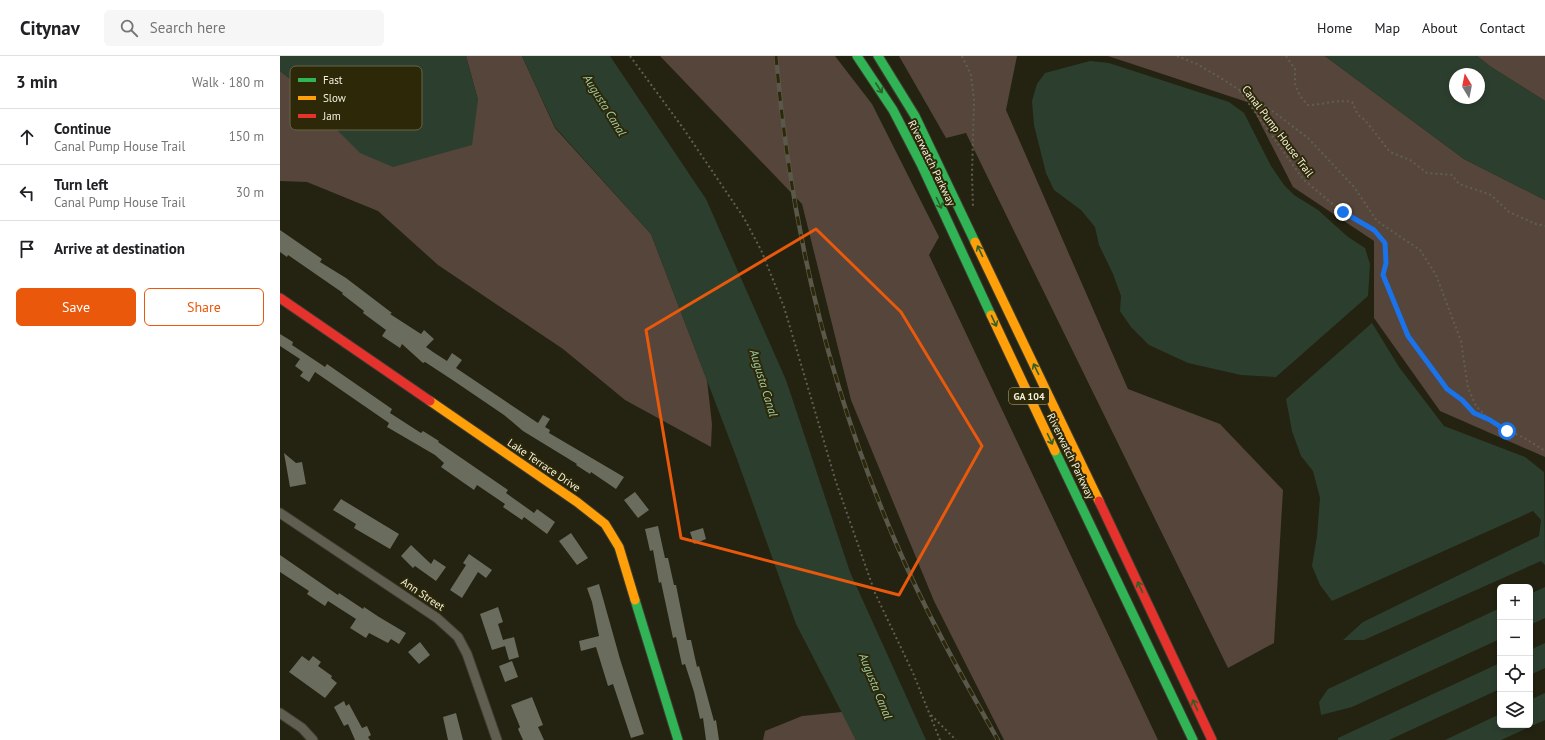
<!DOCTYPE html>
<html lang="en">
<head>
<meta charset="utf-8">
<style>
	:root { --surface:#fff; --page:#f6f6f6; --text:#202124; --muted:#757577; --line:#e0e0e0; --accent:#ea580c }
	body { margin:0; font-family:"PT Sans",sans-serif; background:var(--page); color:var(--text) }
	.controls { position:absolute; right:12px; bottom:12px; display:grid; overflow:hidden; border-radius:6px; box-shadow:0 2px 6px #0003 }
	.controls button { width:36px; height:36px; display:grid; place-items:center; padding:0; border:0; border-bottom:1px solid var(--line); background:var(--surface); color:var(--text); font:20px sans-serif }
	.compass { position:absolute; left:1169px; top:12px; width:36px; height:36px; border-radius:50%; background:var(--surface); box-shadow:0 2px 6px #0003; rotate:350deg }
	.stop { position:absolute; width:12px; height:12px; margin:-9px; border:3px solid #1a73e8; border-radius:50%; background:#fff }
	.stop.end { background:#1a73e8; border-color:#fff; box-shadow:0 1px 4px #0008 }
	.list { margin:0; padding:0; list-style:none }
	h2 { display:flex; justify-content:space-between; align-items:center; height:52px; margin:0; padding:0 16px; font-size:17px }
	h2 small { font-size:13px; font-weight:400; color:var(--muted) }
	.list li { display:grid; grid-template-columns:26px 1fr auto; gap:12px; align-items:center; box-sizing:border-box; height:56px; padding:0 16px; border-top:1px solid var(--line) }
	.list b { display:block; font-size:15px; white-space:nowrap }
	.list p { margin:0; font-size:13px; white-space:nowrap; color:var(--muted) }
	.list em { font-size:13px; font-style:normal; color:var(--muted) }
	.actions { display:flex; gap:8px; padding:12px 16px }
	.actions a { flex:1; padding:9px 0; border:1px solid var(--accent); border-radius:6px; text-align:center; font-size:14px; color:var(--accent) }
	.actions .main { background:var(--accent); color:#fff }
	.icon { flex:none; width:22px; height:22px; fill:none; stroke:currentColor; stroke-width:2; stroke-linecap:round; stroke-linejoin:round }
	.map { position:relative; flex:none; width:1265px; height:684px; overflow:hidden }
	header { display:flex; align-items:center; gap:24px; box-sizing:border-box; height:56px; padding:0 20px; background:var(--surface); border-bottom:1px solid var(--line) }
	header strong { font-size:19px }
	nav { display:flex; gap:22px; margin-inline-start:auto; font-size:14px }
	.search { width:280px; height:36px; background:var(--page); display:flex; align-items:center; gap:10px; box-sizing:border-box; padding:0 14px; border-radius:6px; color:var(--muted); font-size:15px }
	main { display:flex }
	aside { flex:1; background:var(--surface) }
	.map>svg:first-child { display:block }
</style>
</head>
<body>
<header>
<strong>Citynav</strong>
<div class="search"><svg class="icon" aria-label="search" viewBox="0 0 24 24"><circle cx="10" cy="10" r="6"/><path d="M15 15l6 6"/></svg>Search here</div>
<nav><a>Home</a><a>Map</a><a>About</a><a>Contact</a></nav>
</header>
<main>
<aside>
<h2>3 min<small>Walk · 180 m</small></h2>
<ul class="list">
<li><svg class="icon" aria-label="ahead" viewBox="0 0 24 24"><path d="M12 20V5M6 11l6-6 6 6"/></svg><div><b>Continue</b><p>Canal Pump House Trail</p></div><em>150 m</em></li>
<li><svg class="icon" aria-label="left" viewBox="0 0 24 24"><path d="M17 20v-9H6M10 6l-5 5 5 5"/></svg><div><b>Turn left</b><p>Canal Pump House Trail</p></div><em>30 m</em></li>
<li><svg class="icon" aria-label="arrive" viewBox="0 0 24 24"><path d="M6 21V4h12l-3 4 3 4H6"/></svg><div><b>Arrive at destination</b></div></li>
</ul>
<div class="actions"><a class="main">Save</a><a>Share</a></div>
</aside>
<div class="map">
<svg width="1265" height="684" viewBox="0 0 1265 684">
	<rect width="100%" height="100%" fill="#242210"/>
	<path fill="#55453a" d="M186,0H242L275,72L371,178L427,324L432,368L431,391L345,344L283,293L158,209L98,155L27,126L0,125V15L31,39L54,71L198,44Z
		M380,0H555L592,48L659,181L649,199L878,684H724L654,545L571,344L522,148Z
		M619,0H737L726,54L848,333L940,368L1003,434L994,587L948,612L686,77L666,82Z
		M828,0H1045L1184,103L1265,144V401L1160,355L1094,262V185L1013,131L970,47Z
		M1197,0H1265V45L1211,11Z
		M562,656L576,684H483L485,675L522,660Z"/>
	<path fill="#2c3f2e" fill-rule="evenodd" d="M0,0H186L198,44L192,89L113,111L80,97L54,71L31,39L0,15Z
		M242,0H330L426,143L506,324L570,516L646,684H576L516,568L457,403L371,178L275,71Z
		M1045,0H1197L1211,11L1265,45V144L1184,103ZM1175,18H1199V42H1175Z
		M810,5L829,7L949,46L964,57L991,110L1004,129L1014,139L1038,154L1068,181L1085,192L1090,208L1088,240L996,321L961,319L908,307L869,289L851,271L840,255L841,240L833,218L819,189L815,171L801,154L774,134L766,117L754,69L752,45L757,28L765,17Z
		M1092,267L1119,311L1164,370L1245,401L1264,416L1265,509L1261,505L1084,584H1063L1083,566L1259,480L1261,464L1253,455L1052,545L1040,529L1032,510L1037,480L1040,442L1033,415L1021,400L1012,375L1006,343Z
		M1265,531V562L1250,569V538Z
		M1220,552V583L1072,651L1041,659L1039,646L1048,633Z
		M1265,587V612L1250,619V594Z
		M1220,607V633L1109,684H1058V682Z
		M1265,637V664L1221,684H1165L1220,658V669H1250V644Z"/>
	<path fill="#6a6c5e" d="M0,174L42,203L40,206L66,222L112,257L110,258L141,278L144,274L154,283L146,291L153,296L167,305L172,297L182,304L176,312L258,367L263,359L270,363L265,371L270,374L269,377L344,421L336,433L311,416L310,418L296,409L297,408L243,375L224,359L174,325L145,306L143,307L122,288L120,292L102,280L106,274L83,257L84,255L62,238L63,237L8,199L7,201L0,196Z
		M0,278L13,286L12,289L45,311L47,308L112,353L110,357L141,377L143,375L159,385L158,386L228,434L226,437L254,457L257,453L275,466L267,478L244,461L242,464L223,451L225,448L197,429L194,434L161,411L164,407L155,399L107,371L109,367L35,316L29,326L20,320L23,316L15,310L20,303L0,290Z
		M4,397L16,407L22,406L26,428L10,431Z
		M355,436L369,454L358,462L344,444Z
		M61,443L119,478L110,493L74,472L76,468L53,454Z
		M378,470L385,502H388L394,529H396L407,584H411L417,611L419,610L434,665L436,664L439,684H426L423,662L420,663L414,636L405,608L402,609L396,581L393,582L381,526L379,527L373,494L370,495L365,473Z
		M423,472L426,483L414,488L410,476Z
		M291,477L308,502L297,509L279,485Z
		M131,489L151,508L154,503L166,511L156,525L135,510L133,512L121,500Z
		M189,498L212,514L206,522L198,516L182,542L170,534L186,509L183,507Z
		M0,499L58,539L59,537L83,553L84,551L99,561L126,577L119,588L111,583L108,587L89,577L86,582L70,572L76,563L48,545L45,550L27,538L29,535L0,516Z
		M319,528L340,603L364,678L351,682L333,628L328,630L316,591L301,595L299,585L319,580L312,546L307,532Z
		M218,551L223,566L218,568L223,584L234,581L239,601L229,604L225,590L212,594L200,558Z
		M140,586L150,599L139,608L128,596Z
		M22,600L29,605L33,600L41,606L38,610L52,620L51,622L57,627L45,642L9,616Z
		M232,605L238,621L225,626L219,610Z
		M252,641L263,669L258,671L264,684H243L238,673L240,671L231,649Z
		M64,645L66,650L69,648L82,672L87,670L91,679L88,681L90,684H75L68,668L64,670L54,651Z
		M176,657L183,684H168L163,661Z"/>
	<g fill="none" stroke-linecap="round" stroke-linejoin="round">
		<defs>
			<path id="street" d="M0,457L157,562L178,581L187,598L217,684
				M0,657L22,672L33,684"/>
			<path id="fast" d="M577,0L613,54L642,110L711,259
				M598,0L635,60L695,186
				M775,395L913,684
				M355,544L398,684"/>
			<path id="slow" d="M695,186L819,445
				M711,259L775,395
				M150,345L297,446L325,468L339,491L355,544"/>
			<path id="jam" d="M0,242L150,345
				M819,445L932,684"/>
		</defs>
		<use href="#street" stroke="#3f3d30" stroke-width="11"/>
		<use href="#fast" stroke="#3f3d30" stroke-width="11"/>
		<use href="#slow" stroke="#3f3d30" stroke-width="11"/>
		<use href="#jam" stroke="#3f3d30" stroke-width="11"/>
		<path stroke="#605f53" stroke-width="2" stroke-dasharray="2 3" stroke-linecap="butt" d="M350,0L403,72L464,162L481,194L504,251L556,426L595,537L633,617L660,684
			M682,0L691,19L694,44L692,119L693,152
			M897,0L917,8L939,21L991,54L1028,82L1074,131L1097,165L1140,194L1156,219L1181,285L1188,332L1196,350L1210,364
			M1006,0L1015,13V28L1020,40L1028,49C1043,49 1057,43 1072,46L1078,59L1085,64L1110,96L1130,104L1147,117L1172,119L1179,128L1211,139L1229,156L1256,168L1265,170
			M960,35L1023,123L1063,157L1094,174L1105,187L1106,207L1103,219L1128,279L1167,333L1182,344L1194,357L1246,383L1265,395
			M651,659L676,684"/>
		<use href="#street" stroke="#605e51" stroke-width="9"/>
		<use href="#fast" stroke="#30b455" stroke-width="9"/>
		<use href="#slow" stroke="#ff9f0a" stroke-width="9"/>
		<use href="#jam" stroke="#e5322d" stroke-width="9"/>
		<defs>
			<path id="rail" d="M496,0C510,167 549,332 616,487C645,555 681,619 718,684"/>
		</defs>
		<use href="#rail" stroke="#5a584b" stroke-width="4.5"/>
		<use href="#rail" stroke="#2c2808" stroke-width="3" stroke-dasharray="9" stroke-linecap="butt"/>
	</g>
	<defs><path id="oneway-shaft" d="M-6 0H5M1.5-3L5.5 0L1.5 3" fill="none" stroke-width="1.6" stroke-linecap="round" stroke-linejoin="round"/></defs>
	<g stroke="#2e6027">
		<use href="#oneway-shaft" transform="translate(599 32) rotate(57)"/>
		<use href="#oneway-shaft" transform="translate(659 147) rotate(65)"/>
		<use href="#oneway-shaft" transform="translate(700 195) rotate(-115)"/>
		<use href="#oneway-shaft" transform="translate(714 265) rotate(65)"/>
		<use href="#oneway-shaft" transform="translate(756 313) rotate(-116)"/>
		<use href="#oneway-shaft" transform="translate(770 383) rotate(64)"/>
		<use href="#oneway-shaft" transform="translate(860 531) rotate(-115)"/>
		<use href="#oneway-shaft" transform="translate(915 649) rotate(-115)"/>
	</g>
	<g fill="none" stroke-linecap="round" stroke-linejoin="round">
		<path stroke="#1a73e8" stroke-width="5" d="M1063,156L1094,174L1105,187L1106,207L1103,219L1128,280L1167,333L1182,344L1194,357L1210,364L1227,375"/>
	</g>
	<path fill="none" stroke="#e8590c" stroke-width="3" stroke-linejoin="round" d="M536,173L621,256L702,390L619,539L401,482L366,274Z"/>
	<g text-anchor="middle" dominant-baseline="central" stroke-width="4" stroke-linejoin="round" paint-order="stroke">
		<rect fill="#2c2808" stroke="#b7b59e" stroke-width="1" x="729" y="332" width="40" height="16" rx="3"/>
		<g font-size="10" font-weight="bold" fill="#f3f1df">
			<text x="749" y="340">GA 104</text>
		</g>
		<g font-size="11" fill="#f3f1df" stroke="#2c2808">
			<text transform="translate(998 75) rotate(53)">Canal Pump House Trail</text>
			<text transform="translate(652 107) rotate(64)">Riverwatch Parkway</text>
			<text transform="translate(791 400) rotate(64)">Riverwatch Parkway</text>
			<text transform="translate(264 409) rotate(34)">Lake Terrace Drive</text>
			<text transform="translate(143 538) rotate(34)">Ann Street</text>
		</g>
		<g font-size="12" font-style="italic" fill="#a0cca7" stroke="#2c2808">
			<text transform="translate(325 49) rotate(58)">Augusta Canal</text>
			<text transform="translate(484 327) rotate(73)">Augusta Canal</text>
			<text transform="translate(596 630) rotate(68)">Augusta Canal</text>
		</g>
	</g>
	<rect x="10" y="10" width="132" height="64" rx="6" fill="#2c2808" stroke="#686448" stroke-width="1"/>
	<rect x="18" y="22" width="18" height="4" fill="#30b455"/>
	<rect x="18" y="40" width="18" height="4" fill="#ff9f0a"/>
	<rect x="18" y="58" width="18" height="4" fill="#e5322d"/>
	<g font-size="11" fill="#f3f1df">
		<text x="43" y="28">Fast</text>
		<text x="43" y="46">Slow</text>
		<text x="43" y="64">Jam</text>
	</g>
</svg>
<div class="controls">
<button>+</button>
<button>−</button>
<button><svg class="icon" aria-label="locate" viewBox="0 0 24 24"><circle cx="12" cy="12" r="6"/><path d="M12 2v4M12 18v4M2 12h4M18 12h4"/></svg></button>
<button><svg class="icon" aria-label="layers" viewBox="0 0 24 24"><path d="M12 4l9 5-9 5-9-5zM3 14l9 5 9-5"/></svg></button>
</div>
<svg class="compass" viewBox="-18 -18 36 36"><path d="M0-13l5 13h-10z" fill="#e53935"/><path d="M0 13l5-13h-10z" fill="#757577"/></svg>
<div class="stop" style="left:1227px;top:375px"></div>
<div class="stop end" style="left:1063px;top:156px"></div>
</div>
</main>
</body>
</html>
